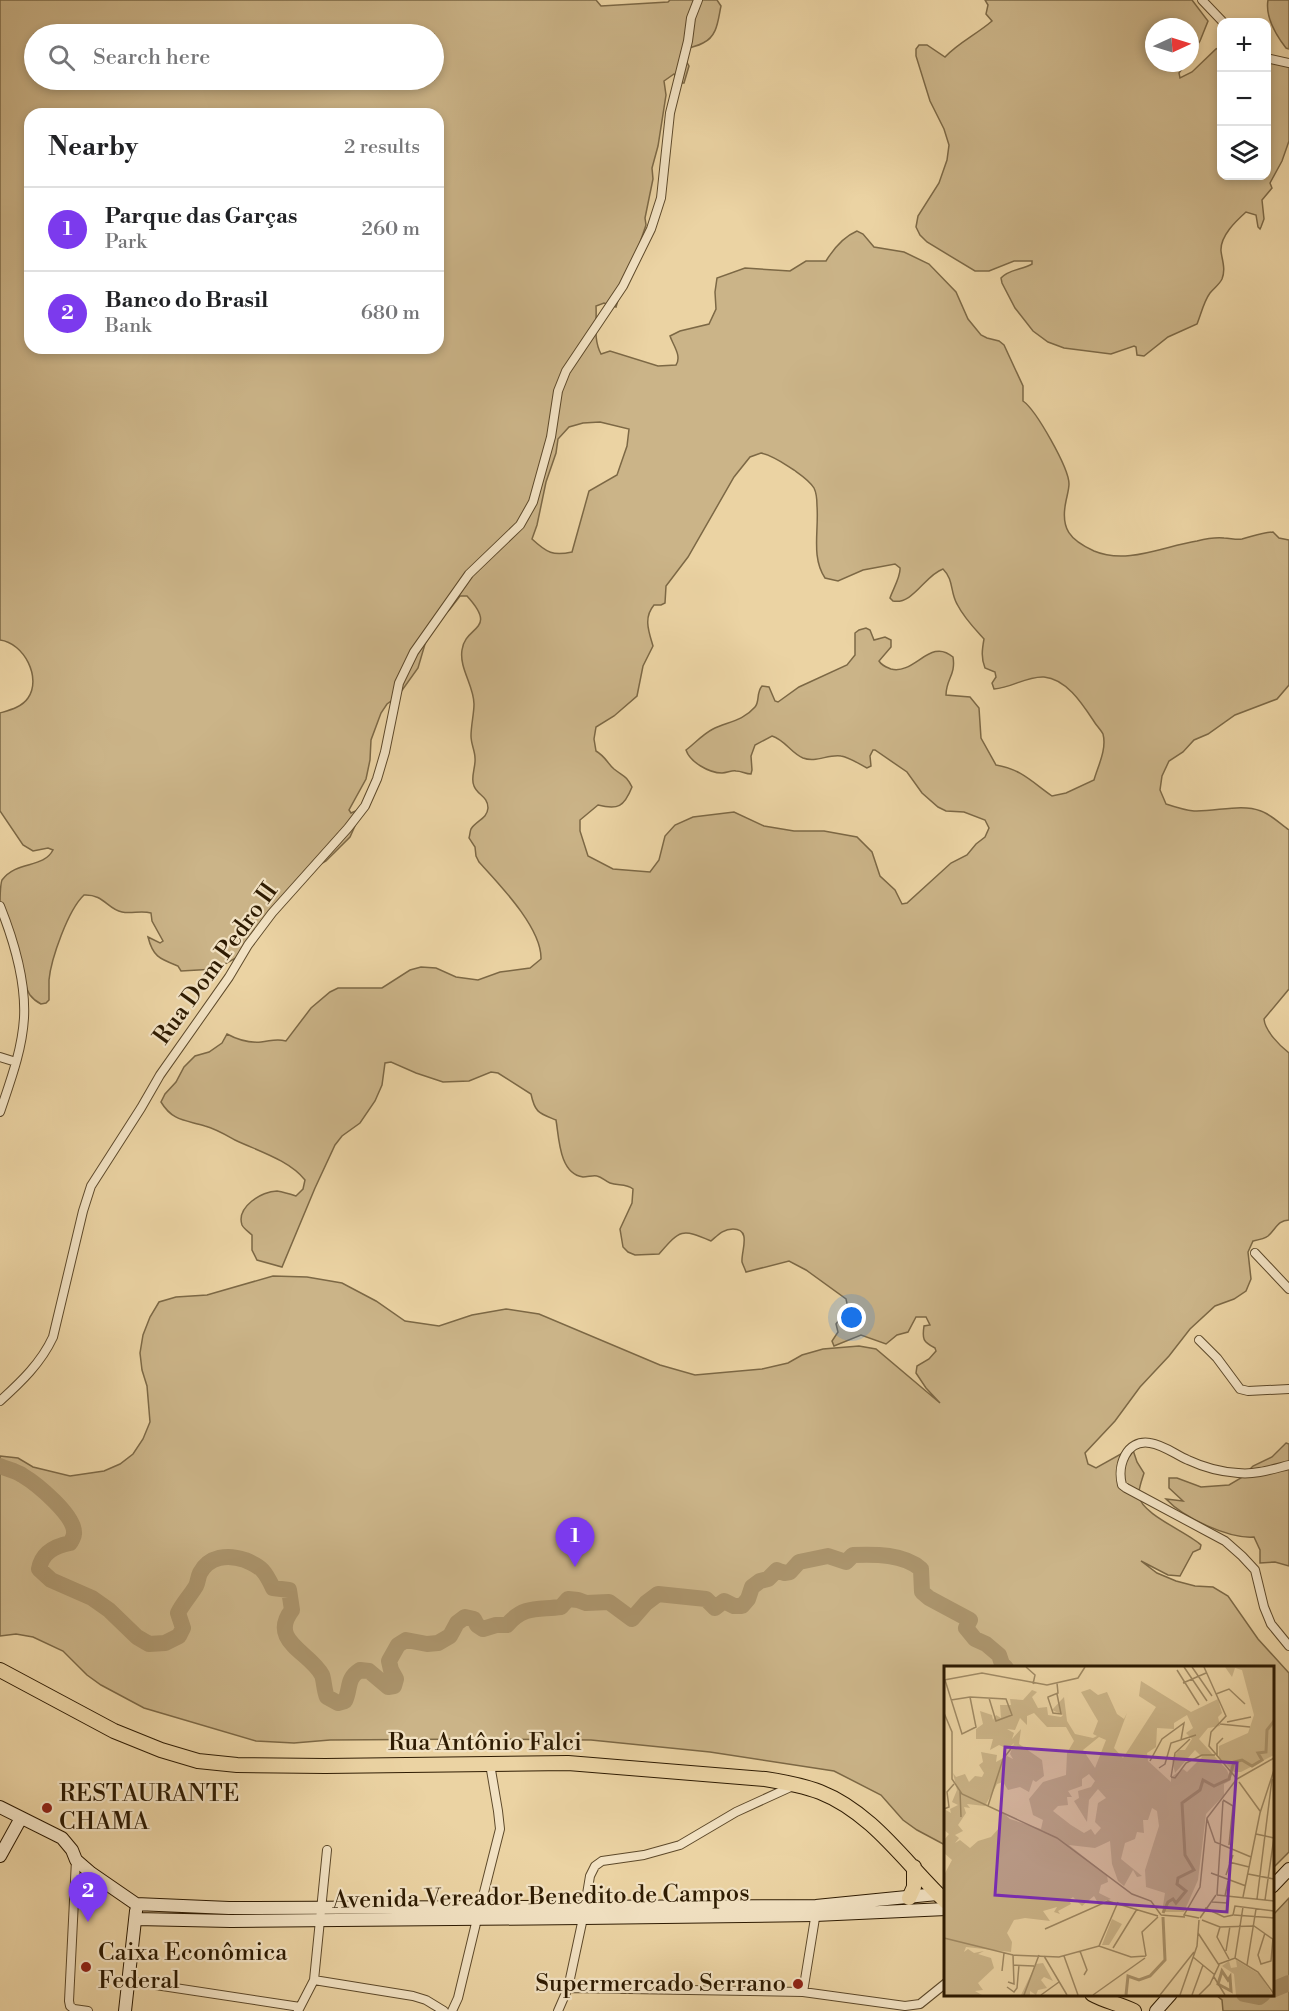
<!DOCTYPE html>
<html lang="en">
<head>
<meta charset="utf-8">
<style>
	:root { --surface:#fff; --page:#f6f6f6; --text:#202124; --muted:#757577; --line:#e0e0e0; --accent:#7c3aed }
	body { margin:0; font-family:"Libre Bodoni",serif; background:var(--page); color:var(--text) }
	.controls { position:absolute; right:18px; top:18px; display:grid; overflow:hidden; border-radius:12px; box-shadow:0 3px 9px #0003 }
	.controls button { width:54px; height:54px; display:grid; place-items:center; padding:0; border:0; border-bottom:2px solid var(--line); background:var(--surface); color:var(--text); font:30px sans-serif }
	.compass { position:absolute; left:1145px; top:18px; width:54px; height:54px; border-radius:50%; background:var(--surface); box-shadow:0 3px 9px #0003; rotate:86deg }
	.you { position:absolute; left:852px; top:1318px; width:21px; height:21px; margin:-15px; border:4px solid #fff; border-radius:50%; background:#1a73e8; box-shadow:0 0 0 9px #1a73e833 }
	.badge { display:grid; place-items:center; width:39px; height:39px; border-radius:50%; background:var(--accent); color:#fff; font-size:20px; font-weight:700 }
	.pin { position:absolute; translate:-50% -50px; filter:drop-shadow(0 2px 3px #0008) }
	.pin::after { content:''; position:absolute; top:32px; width:21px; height:18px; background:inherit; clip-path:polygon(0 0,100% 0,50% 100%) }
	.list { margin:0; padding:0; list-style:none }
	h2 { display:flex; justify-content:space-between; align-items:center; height:78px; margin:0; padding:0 24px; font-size:26px }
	h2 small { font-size:20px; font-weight:400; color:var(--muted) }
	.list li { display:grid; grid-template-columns:39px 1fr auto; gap:18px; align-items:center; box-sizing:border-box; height:84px; padding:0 24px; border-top:2px solid var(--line) }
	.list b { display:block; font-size:22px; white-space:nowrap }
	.list p { margin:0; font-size:20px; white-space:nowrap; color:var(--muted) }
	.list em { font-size:20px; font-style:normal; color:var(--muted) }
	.icon { flex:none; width:33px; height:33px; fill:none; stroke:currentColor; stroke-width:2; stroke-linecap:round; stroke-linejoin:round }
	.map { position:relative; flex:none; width:1289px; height:2011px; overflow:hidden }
	.search { position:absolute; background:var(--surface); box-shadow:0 3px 9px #0003; left:24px; top:24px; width:420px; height:66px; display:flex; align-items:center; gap:15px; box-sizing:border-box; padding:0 21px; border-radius:33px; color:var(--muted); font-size:22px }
	.panel { position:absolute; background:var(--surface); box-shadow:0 3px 9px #0003; left:24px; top:108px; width:420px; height:246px; border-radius:18px }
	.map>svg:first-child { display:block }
</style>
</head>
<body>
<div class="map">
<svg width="1289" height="2011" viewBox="0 0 1289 2011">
	<rect width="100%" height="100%" fill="#ebd3a3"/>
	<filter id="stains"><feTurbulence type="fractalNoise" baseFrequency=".00333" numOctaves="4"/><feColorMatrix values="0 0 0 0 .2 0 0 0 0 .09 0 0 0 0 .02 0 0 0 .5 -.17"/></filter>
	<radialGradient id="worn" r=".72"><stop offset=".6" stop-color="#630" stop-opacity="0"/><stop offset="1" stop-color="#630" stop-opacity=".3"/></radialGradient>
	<path fill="#cbb488" stroke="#7c6845" stroke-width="1.5" fill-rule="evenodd" d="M0,0H596L601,6L668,2L670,0H717L721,6C718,19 718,36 703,43C696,47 688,47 681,52L689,66L684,83H681L674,74L664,81L666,95L658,146L652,168L653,179L645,218L646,225L634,260L626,274L616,307L604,303L596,306C597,323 593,339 601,354L610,351L658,366L676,365C682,356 673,345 670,336L680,331L709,324L716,309L715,292L717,278L745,268L790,271L806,261H826C834,248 843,237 857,231L863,234L874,247L904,252L929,264L956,292L968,319L981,335L987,338L999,341L1004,345L1023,386V401C1036,410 1069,468 1069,484C1069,489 1067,496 1066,501C1060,529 1070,540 1094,551C1127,565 1164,546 1197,541C1205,539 1215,537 1224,538C1230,538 1236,540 1242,539C1254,536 1260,533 1273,532L1279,538L1289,540V685L1277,699L1235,715L1208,734L1194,740L1183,752L1169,761L1162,776L1160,790L1166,804C1175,807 1184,810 1194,811C1216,812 1241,803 1261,811C1272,815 1280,824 1289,830V989L1264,1019C1265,1031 1280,1046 1289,1053V1220C1278,1220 1276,1229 1268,1236C1264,1239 1258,1240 1253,1241L1248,1252L1251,1279L1246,1291L1234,1299L1215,1306L1190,1329L1169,1356L1140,1387L1115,1421L1085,1453L1088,1464L1096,1468L1128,1450H1133L1137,1462L1144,1473C1142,1480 1138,1489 1139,1496C1141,1514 1189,1533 1201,1545L1200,1549L1193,1552L1180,1576L1168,1575L1141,1561L1157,1573L1176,1581L1195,1586L1213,1587L1228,1596L1258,1639L1289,1673V1852L1273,1868L1272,1668H946L945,1845L917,1830L903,1820L881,1795L834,1771L710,1752L591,1740L483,1739L330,1740L294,1743L256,1741L144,1708L101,1685L87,1675L63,1651L33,1637L16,1634L0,1636V1456L18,1458L33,1467L70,1476L104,1471L120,1464L133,1454L143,1439L150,1422L147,1386L142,1370L140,1353L143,1335L150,1317L159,1302L176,1297L207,1295L273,1276L307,1277L342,1283L376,1301L405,1321L439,1326L472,1315L506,1309L539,1314L660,1365L695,1375L762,1369L788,1363L802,1355L823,1349L859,1346L876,1349L940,1403L926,1388L916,1373L917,1366L929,1359L936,1351L935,1348C923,1342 922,1339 924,1326L930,1325L926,1317H916L908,1332L897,1335L886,1344L861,1335L834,1346L832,1341L838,1332L836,1324L848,1308L846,1299L806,1270L789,1261L746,1272C745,1269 743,1265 742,1262C741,1251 752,1229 733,1229C723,1229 718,1235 711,1241C681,1228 680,1230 659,1254L635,1255L628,1252L623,1247L620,1229L632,1203L633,1189C626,1183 618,1186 610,1183C605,1181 602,1177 597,1176C593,1175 588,1177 583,1177C559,1174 559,1137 556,1120C539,1113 535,1113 531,1094L498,1073L491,1072L469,1081L443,1082L416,1073L391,1062L385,1063L382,1085L375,1101L360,1123L342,1136L335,1145L315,1188L282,1267L257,1260L252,1250V1235C249,1232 244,1229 242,1225C236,1207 262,1191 277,1191C283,1192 290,1194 296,1196L303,1189L305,1180C289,1160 258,1151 235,1140C226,1135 216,1129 205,1126C187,1120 173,1122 161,1102L165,1094L176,1082L184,1067L195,1056L209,1052L222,1043L227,1034C238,1040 249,1043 261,1042C271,1041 276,1038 286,1041L311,1008L330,992L338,988H382L410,970L421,967L436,968L456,977L478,980L500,972L530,968L541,959C542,928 499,884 479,862L476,856L475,847L469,838C470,835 470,831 471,829C477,820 487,819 488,808C488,796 477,795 474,786C470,778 476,767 475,758C475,751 471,744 471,736C471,725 474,714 474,704C474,686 459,668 462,650C465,625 499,631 467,596H460L450,609L436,623L425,644L418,668L398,696L387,704L381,713L371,740L370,760L366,779L349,810L351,813L363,808L350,837L326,861L299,877L291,891L243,954L216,969L181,971L178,966C160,959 153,957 148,937L160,943L163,941L152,921L151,913C141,910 132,914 122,912C107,909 104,894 84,895C68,910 51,959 49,980C49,987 49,993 49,1000L46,1003L41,1004C37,1002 33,999 30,995C25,988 2,918 0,907C0,900 0,885 2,880C17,860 43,869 53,850L48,848L33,851L23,845L0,811V713C10,710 22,707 28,698C42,678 24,643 0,640ZM34,34H434V80H34ZM30,114H438V348H30ZM600,422L629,429L627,446L617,475L589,491L572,552C553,556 547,553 532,539L537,525L546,482L556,453L558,439L569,427L583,423ZM761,453C774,456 783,463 794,470C801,475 810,481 814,488C817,494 817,501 817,506C819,531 811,557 825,578L838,581L863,570L895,564L900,568C901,576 893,589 890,598L893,601C913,605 925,575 943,569C954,580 950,592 957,604C964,618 974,628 984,639C982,650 981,658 985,668L995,672L996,677L992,683L994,689C1012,688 1026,676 1044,677C1067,679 1083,705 1095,723C1097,726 1101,730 1103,734C1107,749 1098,766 1094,780L1066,793L1052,796C1032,782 1021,769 996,765L981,738L979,708L970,697L946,695C946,679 956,675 953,657C930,637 915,675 891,669C886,667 882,666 879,661L891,647V640L885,637L874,640L870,630L866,628L859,630L855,633V655L847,665L799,687L778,702L775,701L769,687L762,686C756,693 760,701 755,707C743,721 727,722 713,729C703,734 694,744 686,750C690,762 709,773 722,773C727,773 732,770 736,771C742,771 745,774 751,774L752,770L751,756L755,745L772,736C785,740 791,753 803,758C816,763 828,754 841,756C849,757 859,764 867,768L871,766L870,756L873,750H875L907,772L922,793L938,807L946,811L964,812L985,820L989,828L985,837L976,844L967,855L951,863L907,903L902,904L895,890L880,876L872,852L857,837L824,831H794L764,826L734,812L693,817L675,825L665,836L659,860L650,872L613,869L588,856L580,831V820L598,805C618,810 624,807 632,787C626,775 624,777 614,769C607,763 606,757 596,751L594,739L596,727L614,716L637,696L643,666L653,646C649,632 643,618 654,605H661L665,603L666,586L688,557L734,477L750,457Z
		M985,0H1192L1208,21L1200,41L1190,57V27H1154V63H1186L1179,73L1180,78L1192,72L1216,49L1221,47L1222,176H1266L1267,60L1289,65V141L1282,161L1270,183L1272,188L1262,200L1264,219L1261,227L1260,229L1258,227L1256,215L1246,212C1236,221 1220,236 1221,251C1222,260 1226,269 1222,279C1219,285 1214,288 1210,293C1204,301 1201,314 1197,324L1168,337L1144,356L1137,355L1136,347L1134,346L1111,354L1064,348L1048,342L1033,331L1015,308L1002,283L1001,278C1009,269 1022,270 1032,264V261H1014L989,271H975L927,242L920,235L916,227L918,216L939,183L947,160L949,145L944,129L930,101L916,56V49L919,45H927L945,57C958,43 977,34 992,21L986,14L988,5Z
		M1268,0H1289V49L1286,48C1276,35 1265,17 1268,0Z
		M1286,1443L1289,1444V1566L1275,1562L1260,1563V1550L1254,1537C1229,1539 1184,1518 1166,1499L1183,1501L1169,1488V1478H1177L1201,1487L1229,1485L1241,1478L1253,1466L1272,1457Z
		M1289,1898V2011H1223L1222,2000L1216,1995L1272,1994L1273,1915Z"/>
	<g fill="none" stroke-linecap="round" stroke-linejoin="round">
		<path stroke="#ab946c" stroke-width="16" d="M0,1466C7,1469 16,1471 22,1475C37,1484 76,1516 74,1534C74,1536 71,1542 70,1543C55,1546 42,1552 39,1569L51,1580L92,1598L109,1610L137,1637L149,1644L165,1643L179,1636L183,1628L178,1613C183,1603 190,1596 196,1586C198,1582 198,1577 200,1573C209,1556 228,1554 245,1560C262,1567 265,1571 273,1588L289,1590L292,1610C268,1641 310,1652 322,1675C324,1680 324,1690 327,1697L338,1703L345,1701C351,1688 346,1679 360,1670L369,1671L388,1687L394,1686L396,1679L391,1670L389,1661L398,1645L406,1640L427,1644L438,1643L450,1636L457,1623L465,1617L474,1619L477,1625L483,1629L496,1625H507C524,1605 538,1610 561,1607L568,1599L578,1600L586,1603L609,1602L632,1619L646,1603L658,1594L706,1599L715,1608L724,1601L734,1606H742L748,1599L752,1587L760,1581L768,1579L777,1570L784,1573L790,1572L799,1562L828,1556L846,1562L853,1555C875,1554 904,1554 921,1569L922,1592L929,1598L970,1620L966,1628L975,1639L986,1644L999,1655L1002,1664L1006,1668
			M1272,1990L1289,1983
			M1244,1994L1259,1997L1263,1994"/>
		<defs>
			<path id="minor" d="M1202,0L1223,22
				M1266,58L1289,63
				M0,906C14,941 26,980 24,1018C22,1051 10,1082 0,1112
				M0,1057L16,1062
				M1255,1253L1289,1289
				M1199,1340L1217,1358L1240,1389L1248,1391L1289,1389
				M0,1401C21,1382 41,1363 53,1337L83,1211L91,1186L141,1108L160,1075L229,977L248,945L272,913L348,828L365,806L377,779L385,752L399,683L414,652L469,574L520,525L533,502L551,437L558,391L566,371L623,286L651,229L661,198L670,113L688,41L691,18L698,0
				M1289,1465C1273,1469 1255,1475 1238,1473C1222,1472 1203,1467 1188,1460C1176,1455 1164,1445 1150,1443C1126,1439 1117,1466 1122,1485L1126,1488L1225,1541L1242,1556L1255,1570L1264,1607L1271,1624L1289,1646
				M76,1860L69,2001L70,2006L74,2009L88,2011
				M480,1908L500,1829L498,1811L490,1764
				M314,1980L413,1996L426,2000L444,2011
				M129,1981L300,2007
				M568,1988L803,1992L905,2006L920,2004L946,1983
				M803,1992L816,1912
				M298,2011L314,1980L327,1850
				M452,2011L458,1998L477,1919
				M558,2011L568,1988L583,1918L590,1876L595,1866L602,1861L644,1855L680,1845L736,1812L795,1785"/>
			<path id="secondary" d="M0,1807L62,1838L72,1850L76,1860L91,1873L136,1904
				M0,1856L21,1818
				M1272,1887L1289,1869
				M136,1904L229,1908L816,1906L937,1894
				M136,1919L231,1921L583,1918L815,1915L946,1909
				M125,2011L136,1911
				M1156,2011L1171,1994"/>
			<path id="primary" d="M0,1670L114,1731L161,1750L198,1761L237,1765L325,1766L568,1763L765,1779C784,1782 802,1785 820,1792C873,1813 906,1864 946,1902
				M909,1898L914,1887V1867
				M1092,1994C1106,2002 1121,2004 1134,2011"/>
		</defs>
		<use href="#minor" stroke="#5d492a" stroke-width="10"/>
		<use href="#secondary" stroke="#2e1b02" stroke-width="14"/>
		<use href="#primary" stroke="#2e1b02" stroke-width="16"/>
		<use href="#minor" stroke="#f2e2c3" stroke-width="8"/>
		<use href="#secondary" stroke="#f2e2c3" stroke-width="12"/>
		<use href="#primary" stroke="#ebd3a3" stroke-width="14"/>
	</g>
	<g fill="#8f2418" stroke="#f2e2c3" stroke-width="2">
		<circle cx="47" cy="1808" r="6"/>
		<circle cx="86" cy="1967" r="6"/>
		<circle cx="798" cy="1984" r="6"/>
	</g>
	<g text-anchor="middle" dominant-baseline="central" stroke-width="4.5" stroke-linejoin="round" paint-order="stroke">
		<g font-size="24" fill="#2e1b02" stroke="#f2e2c3">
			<text transform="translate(216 964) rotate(-54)">Rua Dom Pedro II</text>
			<text x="485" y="1743">Rua Antônio Falci</text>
			<text transform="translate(541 1897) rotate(-1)">Avenida Vereador Benedito de Campos</text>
		</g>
		<g font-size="24" fill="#2e1b02" stroke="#f2e2c3" text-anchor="start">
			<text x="59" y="1794">RESTAURANTE<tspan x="59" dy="28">CHAMA</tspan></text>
			<text x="98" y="1953">Caixa Econômica<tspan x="98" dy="28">Federal</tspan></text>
			<text x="786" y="1984" text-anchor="end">Supermercado Serrano</text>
		</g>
	</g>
	<g transform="translate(944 1666)">
		<rect width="330" height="330" fill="#ebd3a3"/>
		<path d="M281,1H330V89L297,106H290L275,91V80L304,67L310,49L298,4L291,2L288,11ZM197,15L247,46L274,33L278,47L274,51L276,60L264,62L255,73L283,104L287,114L280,118V129L262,148L254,214L240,246H218L221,227L202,221L201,204L215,160L213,145L208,142L204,154H199L200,167L193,166L191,173L181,177L177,193L198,210L193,211L189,204L180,220L174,215L168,198L166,175L151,182L125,179L163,209L164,216L157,219L155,227L167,233L154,237L150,230L138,240L129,231L125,234L127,238L114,245L116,248L110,246L113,241L99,245L106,255L81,252L70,254L63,267L68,276L67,286L22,281L20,286L24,283L30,287L40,285L34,288L47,292L50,302L34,317L39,324L31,325L38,329H0V209L8,194L0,187V174L5,168L0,164V143L7,147L6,143L14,139L8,136L13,124L9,107L12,111L21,108L25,116L31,110L38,111L40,107L35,99L39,96L37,86L53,89L52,96L63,90L69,93L66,88L70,77L64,83L55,79L46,84L49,73H32V63L39,58L36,45L48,49L49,54L52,49L57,52L56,39H67L66,33L79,34L88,24L93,26L88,31L94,42L103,41L104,49L117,51L119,49L108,44L120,31L123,55L131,68L149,72L153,70L149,68L154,55L137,26L146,23L154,29L163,26L173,48L180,53L183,47L170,82L179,92L212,41L195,30ZM90,47L103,61H122L130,75L123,87L122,109L99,116L85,133L89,149L99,154L97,163L66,153L58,146L57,160L47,171L34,175L26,182L16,174L11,177L15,172L11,169L19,165L14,159L22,147L20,141L26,142L23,138L41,140L53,118L59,116L64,124L76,121L85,126L89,114L92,116L100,110L98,94L75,78L77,63L68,73L70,67L63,63L71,64L76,52L83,59V50ZM243,49L249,62L242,67L248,73L241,84H235L228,93L231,107L251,84L258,91L243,106L239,103L227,111V116L204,95L203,87L212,81L213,62L230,63V57ZM155,71L162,74L151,102L139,84ZM145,108L151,115L147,121L134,125L135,132L130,135L143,156L145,134L154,123L162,132L154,137L151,156L157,162L151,169L147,163L140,167L127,159L109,145L114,140L124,139L123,131H128L124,125L138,120V113ZM168,253L178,258L165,279H158ZM292,294L315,308L329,329H292L290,308L278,300L285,295L287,302L293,301ZM99,297L109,315L100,311L97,314L103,322L94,324L92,329L86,325V329H77L92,298Z" fill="#cbb488" fill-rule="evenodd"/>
		<path fill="none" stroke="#ab946c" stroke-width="3" d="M219,247L224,236L229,233L232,237L242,225L233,218L234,212L250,204L241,189L238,137L256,124L259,114L270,120L285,113L290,96L298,94L308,100L318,94L314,87L322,86L323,64L330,55M278,305L284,314L286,311L287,325L274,318ZM182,329L184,310L195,314L206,310L221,294L219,251"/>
		<path fill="none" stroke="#9f8963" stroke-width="1.5" d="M82,1L91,9L89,18M240,1L263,35M248,1L268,30M260,1L282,50L267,66L265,80L293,113M233,4L255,39M0,14L38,7L103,19L134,12L141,1M1,14L18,68L32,61L26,31M113,17L114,27L104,31V32L109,47L117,48L113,28M239,17L262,7M272,28L285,23L301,38M7,34L26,31L62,33L68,49L52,55L45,32M0,47L8,66V113L18,128L113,172L188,228L207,235L217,249M283,56L307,51M276,58L306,61M273,90V78L279,72M206,95L218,73L240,57L237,74M215,102L221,98L227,77L252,69M227,111L231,112L242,97L258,89H271M227,111L231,87L246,73M293,113L330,92M295,116L316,145M16,125L17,151M279,134L289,140L285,179M44,140L59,93L69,80M0,143L5,141L3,126L10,118M263,153L271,176L307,191M312,168L330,172M285,196L305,201M267,207L302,220M304,208L330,213M282,209L289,189M273,229L279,135M273,229L330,235M281,230L285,211M299,231L316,147L330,104M313,233L328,113M321,234L330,171M268,236L283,237L284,231M261,242L280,251L289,249L291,240L330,245M217,249L241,251M290,249L330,252M255,252L240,249L256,221L263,152L292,114M256,252L272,229M258,254L276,261L310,260L330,274M276,261L273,271L285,293M101,263L164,235L214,250M254,267L275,299L266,318L255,329M321,267L314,289L317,298L327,295L329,272M0,272L69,289L115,291L155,280L187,291L202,290M155,280L174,236M169,282L193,243M136,285L143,304L140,309M282,285L286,260M100,290L123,329M120,290L134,329M202,290L198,266L214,251M249,291L271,309M291,292L299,241M275,298L291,292L314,306L330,328M69,299L90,300M303,299L312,243M58,305L60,287M270,311L281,329M64,316L70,318L69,289M63,321L70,326L73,322L75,299M80,329L95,289M97,329L115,316M149,329L201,292M216,329L250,286M236,329L253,280L255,254M248,329L259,299"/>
		<path fill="#7b2cbf" fill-opacity="0.15" stroke="#7b2cbf" stroke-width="3" d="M61,81L293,97L283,246L51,229Z"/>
		<rect width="330" height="330" fill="none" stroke="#2e1b02" stroke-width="3"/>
	</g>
	<rect width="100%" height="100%" filter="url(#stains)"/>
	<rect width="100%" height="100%" fill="url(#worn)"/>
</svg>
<div class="controls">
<button>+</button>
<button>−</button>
<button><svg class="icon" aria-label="layers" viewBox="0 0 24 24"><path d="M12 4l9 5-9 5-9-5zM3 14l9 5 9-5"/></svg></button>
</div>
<svg class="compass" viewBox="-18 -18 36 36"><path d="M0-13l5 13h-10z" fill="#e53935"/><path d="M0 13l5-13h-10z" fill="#757577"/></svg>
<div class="you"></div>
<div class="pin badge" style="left:575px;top:1567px">1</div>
<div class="pin badge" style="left:88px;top:1922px">2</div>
<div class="search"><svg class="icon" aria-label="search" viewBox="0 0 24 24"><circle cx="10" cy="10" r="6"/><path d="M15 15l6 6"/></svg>Search here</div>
<section class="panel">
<h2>Nearby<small>2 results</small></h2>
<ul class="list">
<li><span class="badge">1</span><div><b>Parque das Garças</b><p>Park</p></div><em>260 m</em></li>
<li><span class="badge">2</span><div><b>Banco do Brasil</b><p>Bank</p></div><em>680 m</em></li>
</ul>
</section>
</div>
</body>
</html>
